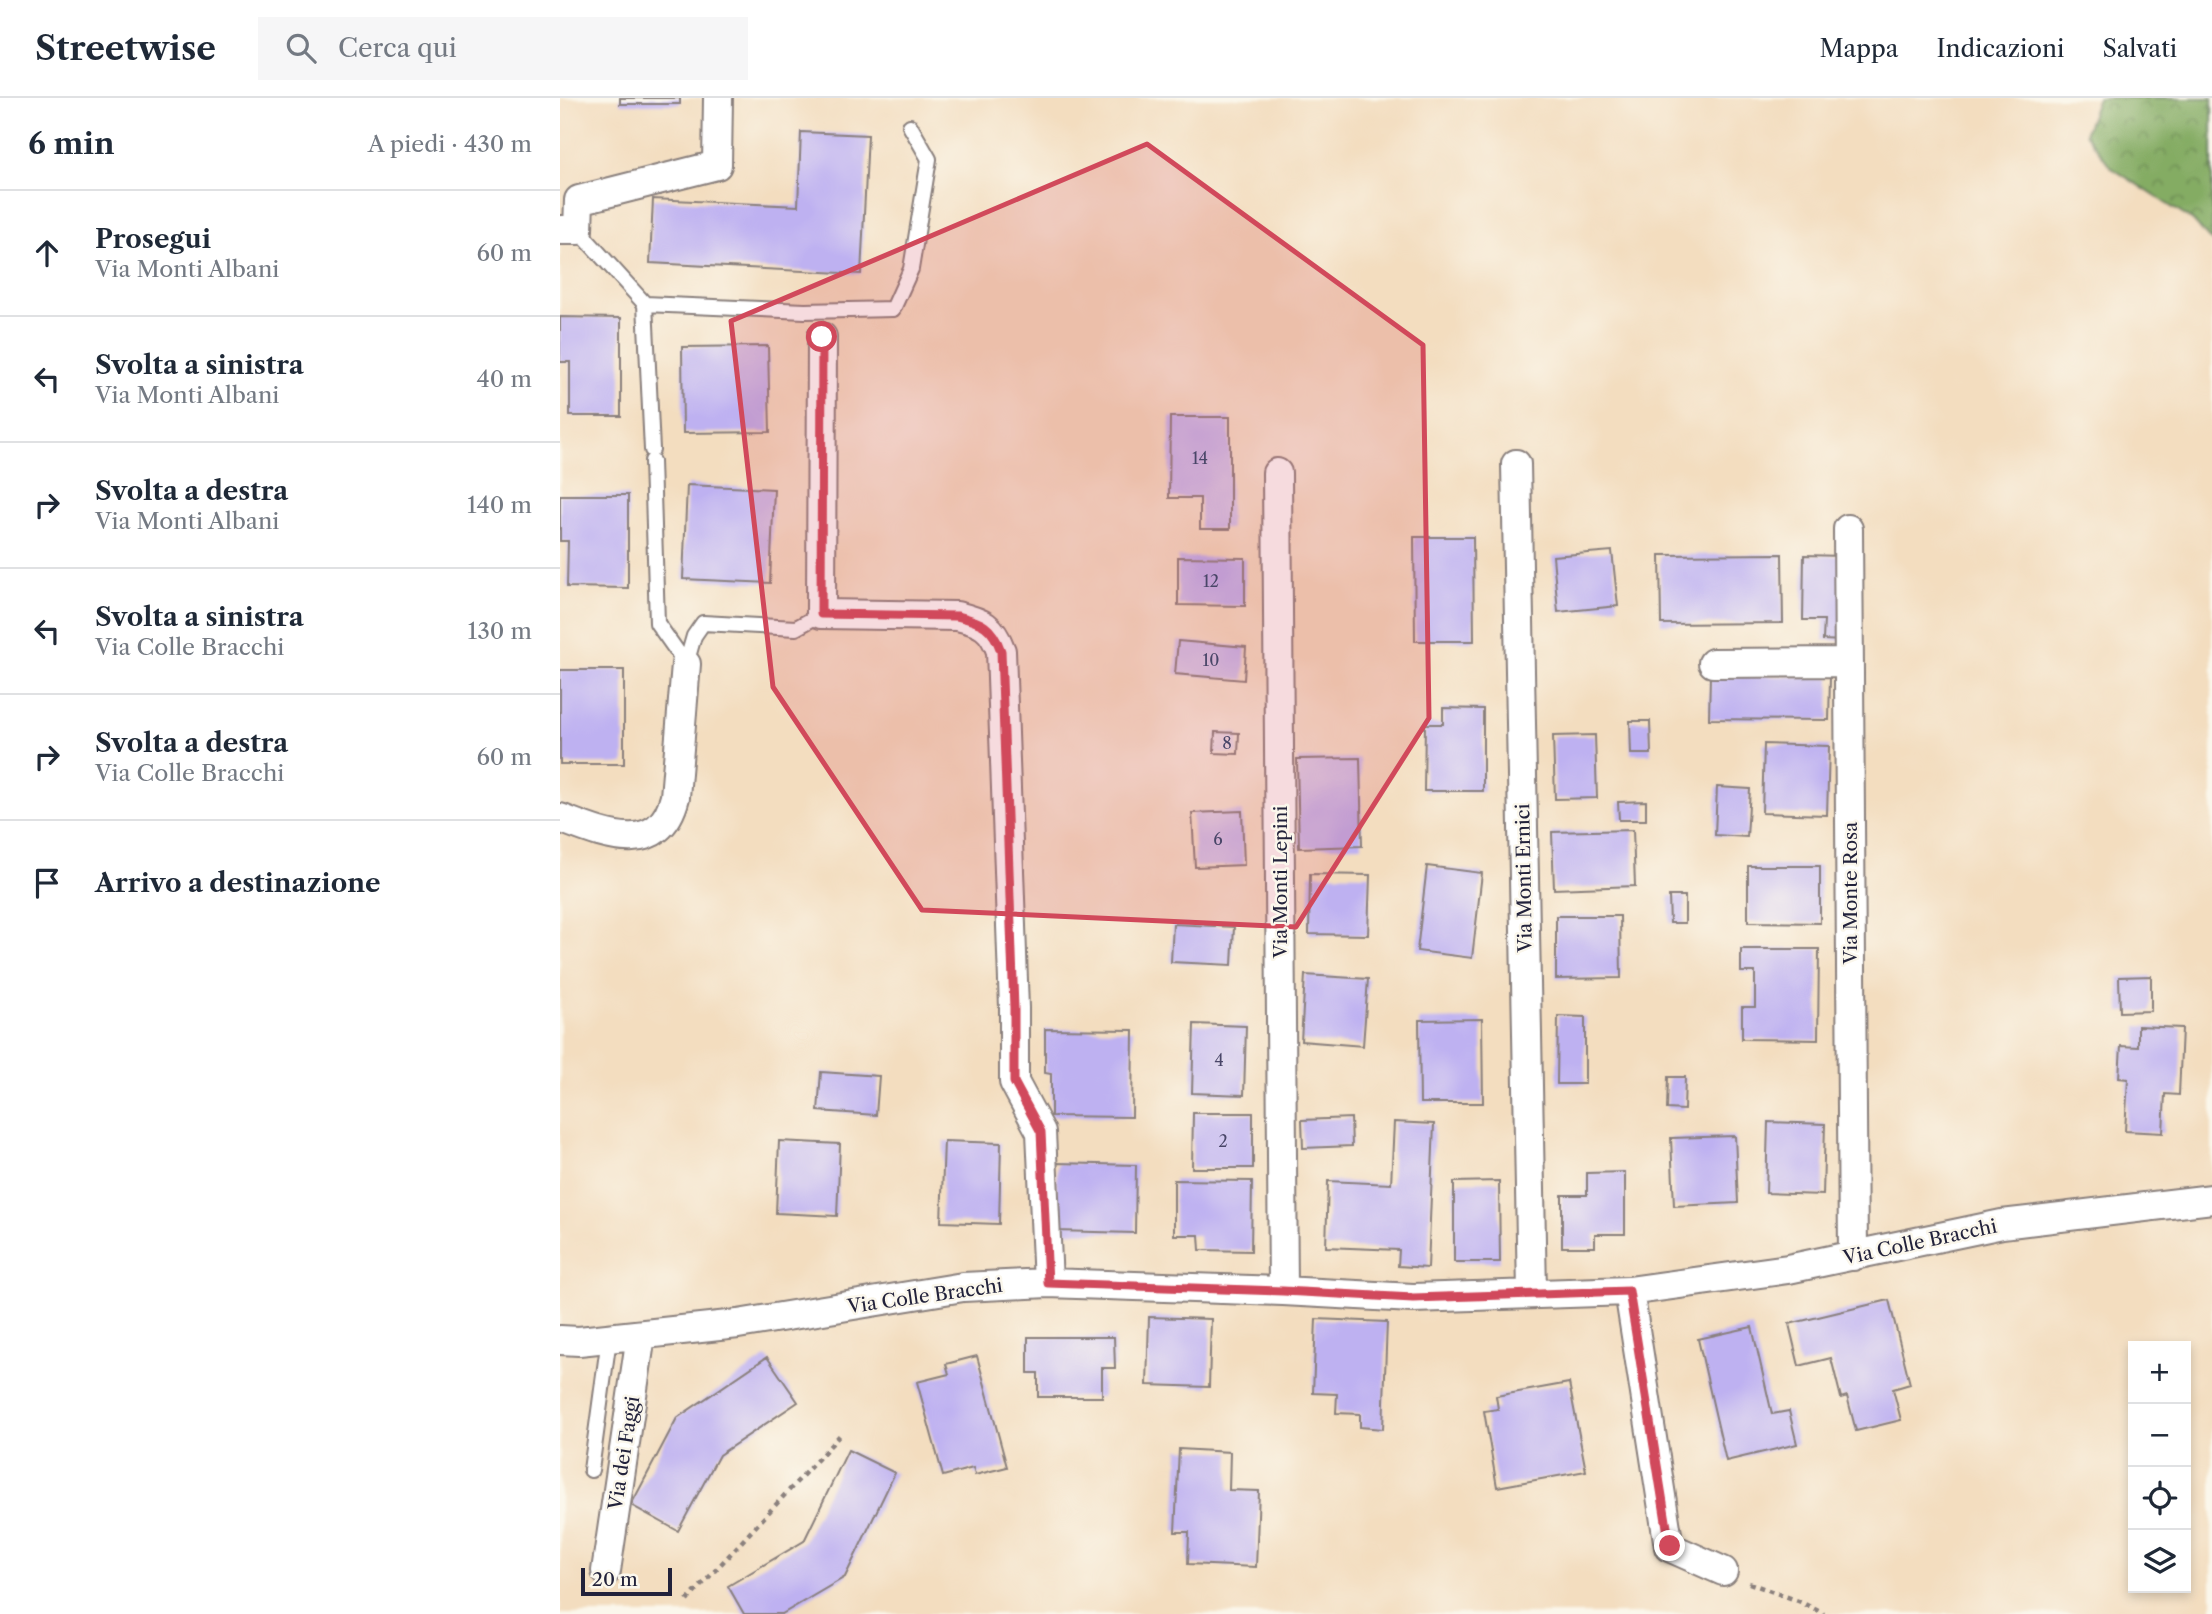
<!DOCTYPE html>
<html lang="it">
<head>
<meta charset="utf-8">
<style>
	:root { --surface:#fff; --page:#f6f6f7; --text:#1f2937; --muted:#747a83; --line:#e0e1e3 }
	body { margin:0; font-family:"Libre Caslon Text",serif; background:var(--page); color:var(--text) }
	.controls { position:absolute; right:21px; bottom:21px; display:grid; overflow:hidden; border-radius:0px; box-shadow:0 4px 10px #0003 }
	.controls button { width:63px; height:63px; display:grid; place-items:center; padding:0; border:0; border-bottom:2px solid var(--line); background:var(--surface); color:var(--text); font:35px sans-serif }
	.scale { position:absolute; left:21px; bottom:18px; width:91px; box-sizing:border-box; padding-left:7px; border:4px solid #22223b; border-top:0; font-size:19px; line-height:24px; white-space:nowrap; color:#22223b; -webkit-text-stroke:5px #fbf7ec; paint-order:stroke }
	.stop { position:absolute; width:21px; height:21px; margin:-16px; border:5px solid #d1495b; border-radius:50%; background:#fff }
	.stop.end { background:#d1495b; border-color:#fff; box-shadow:0 2px 7px #0008 }
	.list { margin:0; padding:0; list-style:none }
	h2 { display:flex; justify-content:space-between; align-items:center; height:91px; margin:0; padding:0 28px; font-size:30px }
	h2 small { font-size:23px; font-weight:400; color:var(--muted) }
	.list li { display:grid; grid-template-columns:46px 1fr auto; gap:21px; align-items:center; box-sizing:border-box; height:126px; padding:0 28px; border-top:2px solid var(--line) }
	.list b { display:block; font-size:26px; white-space:nowrap }
	.list p { margin:0; font-size:23px; white-space:nowrap; color:var(--muted) }
	.list em { font-size:23px; font-style:normal; color:var(--muted) }
	.icon { flex:none; width:38px; height:38px; fill:none; stroke:currentColor; stroke-width:2; stroke-linecap:round; stroke-linejoin:round }
	.map { position:relative; flex:none; width:1652px; height:1516px; overflow:hidden }
	header { display:flex; align-items:center; gap:42px; box-sizing:border-box; height:98px; padding:0 35px; background:var(--surface); border-bottom:2px solid var(--line) }
	header strong { font-size:33px }
	nav { display:flex; gap:38px; margin-inline-start:auto; font-size:24px }
	.search { width:490px; height:63px; background:var(--page); display:flex; align-items:center; gap:18px; box-sizing:border-box; padding:0 24px; border-radius:0px; color:var(--muted); font-size:26px }
	main { display:flex }
	aside { flex:1; background:var(--surface) }
	.map>svg:first-child { display:block }
</style>
</head>
<body>
<header>
<strong>Streetwise</strong>
<div class="search"><svg class="icon" aria-label="search" viewBox="0 0 24 24"><circle cx="10" cy="10" r="6"/><path d="M15 15l6 6"/></svg>Cerca qui</div>
<nav><a>Mappa</a><a>Indicazioni</a><a>Salvati</a></nav>
</header>
<main>
<aside>
<h2>6 min<small>A piedi · 430 m</small></h2>
<ul class="list">
<li><svg class="icon" aria-label="ahead" viewBox="0 0 24 24"><path d="M12 20V5M6 11l6-6 6 6"/></svg><div><b>Prosegui</b><p>Via Monti Albani</p></div><em>60 m</em></li>
<li><svg class="icon" aria-label="left" viewBox="0 0 24 24"><path d="M17 20v-9H6M10 6l-5 5 5 5"/></svg><div><b>Svolta a sinistra</b><p>Via Monti Albani</p></div><em>40 m</em></li>
<li><svg class="icon" aria-label="right" viewBox="0 0 24 24"><path d="M7 20v-9h11M14 6l5 5-5 5"/></svg><div><b>Svolta a destra</b><p>Via Monti Albani</p></div><em>140 m</em></li>
<li><svg class="icon" aria-label="left" viewBox="0 0 24 24"><path d="M17 20v-9H6M10 6l-5 5 5 5"/></svg><div><b>Svolta a sinistra</b><p>Via Colle Bracchi</p></div><em>130 m</em></li>
<li><svg class="icon" aria-label="right" viewBox="0 0 24 24"><path d="M7 20v-9h11M14 6l5 5-5 5"/></svg><div><b>Svolta a destra</b><p>Via Colle Bracchi</p></div><em>60 m</em></li>
<li><svg class="icon" aria-label="arrive" viewBox="0 0 24 24"><path d="M6 21V4h12l-3 4 3 4H6"/></svg><div><b>Arrivo a destinazione</b></div></li>
</ul>
</aside>
<div class="map">
<svg width="1652" height="1516" viewBox="0 0 1652 1516">
	<defs>
		<pattern id="forest-crowns" width="20" height="18" patternUnits="userSpaceOnUse" patternTransform="scale(1.75)"><rect width="20" height="18" fill="#84ac63"/><path d="M2 6a3 3 0 1 1 6 0M12 15a3 3 0 1 1 6 0" fill="none" stroke="#6c8c53"/></pattern>
	</defs>
	<rect width="100%" height="100%" fill="#fbf7ec"/>
	<filter id="ink" filterUnits="userSpaceOnUse"><feTurbulence type="fractalNoise" baseFrequency=".0143" numOctaves="2"/><feDisplacementMap in="SourceGraphic" scale="14" xChannelSelector="R" yChannelSelector="G"/><feConvolveMatrix kernelMatrix="1 2 1 2 8 2 1 2 1" color-interpolation-filters="sRGB"/></filter>
	<filter id="wash" filterUnits="userSpaceOnUse"><feTurbulence type="fractalNoise" baseFrequency=".00686" numOctaves="4" result="noise"/><feDisplacementMap in="SourceGraphic" scale="28" xChannelSelector="R" yChannelSelector="G"/><feGaussianBlur stdDeviation="1.57" result="paint"/><feColorMatrix in="noise" values="0 0 0 0 0 0 0 0 0 0 0 0 0 0 0 0 0 1.4 0 .05"/><feComposite in="paint" operator="in"/></filter>
	<g filter="url(#wash)">
		<rect width="100%" height="100%" fill="#f3ddbf"/>
		<path fill="url(#forest-crowns)" stroke="#53674f" stroke-width="2" d="M1538,0H1652V144L1633,123L1552,70L1525,35Z"/>
		<g id="blocks">
			<path fill="#beb1f1" d="M60,0H120V6H60Z
				M241,34L308,37L301,176L90,165L93,101L238,108Z
				M0,219L61,220V318H10V264H0Z
				M208,248L210,334L123,335L122,249Z
				M610,319H670V431H640V400H609Z
				M127,387L214,391L210,485L123,481Z
				M0,397H68V490L7,489L8,443H0Z
				M854,439H913L914,543H855Z
				M1052,453L1058,508L998,514L993,458Z
				M1222,456L1223,525L1101,526L1100,457Z
				M1244,457L1283,458V543L1263,542L1264,522H1243Z
				M618,459L685,460V508L618,507Z
				M618,543L686,549L684,582L615,576Z
				M0,572H64V666H0Z
				M1150,577L1270,579L1269,622L1149,621Z
				M883,610L923,611V693H864L865,626H883Z
				M1070,623H1090L1091,656H1071Z
				M655,634L679,635L678,656L654,655Z
				M1035,637L1037,700L995,701L993,638Z
				M1204,646L1269,648L1267,717L1202,715Z
				M800,660L802,748L739,750L737,661Z
				M1157,689L1190,691L1187,739L1155,737Z
				M1086,703V722H1059L1058,704Z
				M682,713L684,767L635,769L632,715Z
				M1073,732L1075,788L994,791L992,734Z
				M867,768L922,775L912,860L857,853Z
				M1188,768H1260V825L1188,824Z
				M750,776L810,777L808,837L749,836Z
				M1109,798H1125V825H1110Z
				M996,818H1060L1061,880L996,881Z
				M613,826L674,829L672,867L611,864Z
				M1181,851H1259L1258,942L1182,941V909H1195V874H1181Z
				M745,877L808,881L803,948L741,943Z
				M1591,878V913L1560,914L1559,879Z
				M998,918L1025,919V986H997Z
				M922,921L923,1005H860L859,922Z
				M634,926L686,928L684,997L632,995Z
				M1578,928L1622,930L1619,997L1605,996L1603,1035L1565,1033L1568,981L1559,980L1561,948L1578,949Z
				M485,931L573,932L572,1019L491,1018V976L485,975Z
				M261,974L319,978L316,1017L258,1013Z
				M1108,979H1125L1124,1012L1107,1011Z
				M633,1015H693V1070H632Z
				M791,1020L792,1048L743,1050L742,1022Z
				M834,1024L874,1026L868,1170L838,1168L839,1152L766,1149L768,1083L831,1086Z
				M1208,1024L1265,1026L1263,1097L1206,1095Z
				M1175,1038L1178,1105L1114,1108L1111,1040Z
				M219,1043L280,1046L277,1118L216,1115Z
				M384,1043L441,1045L439,1126L381,1124Z
				M497,1065L576,1067L575,1135L495,1133Z
				M1065,1074V1136H1035V1149H1002V1097H1027V1075Z
				M614,1082L692,1083L691,1153L640,1152L639,1137H614Z
				M939,1083L940,1164H894V1084Z
				M1329,1202L1350,1286L1333,1291L1341,1322L1296,1333L1287,1298L1281,1300L1271,1260L1239,1268L1229,1226Z
				M589,1219L651,1221L649,1289L587,1287Z
				M756,1221L827,1224L823,1331L800,1329V1316L776,1315L777,1296L753,1295Z
				M1192,1229L1212,1316L1229,1313L1237,1346L1166,1363L1138,1241Z
				M468,1239H554L555,1270H542V1299H478V1275H468Z
				M417,1258L447,1369L415,1377L413,1370L383,1378L357,1284L389,1276L386,1266Z
				M207,1259L238,1304L159,1357L118,1433L71,1407L117,1320Z
				M1009,1285L1026,1373L937,1389L924,1313L938,1311L936,1298Z
				M619,1351L670,1354L669,1392L699,1393L696,1469L628,1466L629,1434H615Z
				M288,1352L335,1375L285,1479L222,1516H184L168,1488L244,1443Z"/>
		</g>
	</g>
	<g filter="url(#ink)">
		<use href="#blocks" fill-opacity="0" stroke="#8a807d" stroke-width="2"/>
		<g fill="none" stroke-linecap="round" stroke-linejoin="round">
			<defs>
				<path id="service" d="M18,132L85,206L92,352
					M85,206L245,213L333,211L351,171L369,61L350,28
					M92,363L97,525L126,566
					M126,566L134,538L143,525L236,530L261,516
					M31,1372L49,1240"/>
				<path id="minor" d="M0,132H18L19,102L157,67L158,0
					M262,239L261,516L397,518C422,524 432,528 441,553L454,910V984L481,1034L488,1185
					M956,366L972,1195
					M717,375L723,1193
					M1288,431L1293,1158
					M1153,565L1289,564
					M0,720C42,736 99,762 115,699L126,566
					M1069,1193L1109,1449L1163,1473
					M0,1242L19,1243L178,1226L403,1189L488,1185L723,1193L853,1200L1069,1193L1228,1171L1442,1126L1652,1101
					M46,1473L81,1237"/>
			</defs>
			<use href="#service" stroke="#8a807d" stroke-width="18"/>
			<use href="#minor" stroke="#8a807d" stroke-width="32"/>
			<path stroke="#8a807d" stroke-width="4.5" stroke-dasharray="5 5" stroke-linecap="butt" d="M1189,1485L1241,1504L1264,1516
				M127,1503L280,1337"/>
			<use href="#service" stroke="#fff" stroke-width="14"/>
			<use href="#minor" stroke="#fff" stroke-width="28"/>
		</g>
	</g>
	<g fill="none" stroke-linecap="round" stroke-linejoin="round" filter="url(#ink)">
		<path stroke="#d1495b" stroke-width="9" d="M262,239L261,516L397,518C422,524 432,528 441,553L454,910V984L481,1034L488,1185L723,1193L853,1200L1069,1193L1110,1448"/>
	</g>
	<path fill="#d1495b" fill-opacity="0.2" stroke="#d1495b" stroke-width="5" stroke-linejoin="round" d="M587,46L863,247L869,620L736,829L362,812L213,589L171,223Z"/>
	<g text-anchor="middle" dominant-baseline="central" stroke-width="5" stroke-linejoin="round" paint-order="stroke">
		<g font-size="16" fill="#494668">
			<text x="640" y="360">14</text>
			<text x="651" y="483">12</text>
			<text x="651" y="562">10</text>
			<text x="667" y="645">8</text>
			<text x="658" y="741">6</text>
			<text x="659" y="962">4</text>
			<text x="663" y="1043">2</text>
		</g>
		<g font-size="19" fill="#22223b" stroke="#fbf7ec">
			<text transform="translate(964 780) rotate(-91)">Via Monti Ernici</text>
			<text transform="translate(720 784) rotate(-90)">Via Monti Lepini</text>
			<text transform="translate(1290 795) rotate(-90)">Via Monte Rosa</text>
			<text transform="translate(1360 1144) rotate(-12)">Via Colle Bracchi</text>
			<text transform="translate(365 1198) rotate(-8)">Via Colle Bracchi</text>
			<text transform="translate(64 1355) rotate(-81)">Via dei Faggi</text>
		</g>
	</g>
</svg>
<div class="controls">
<button>+</button>
<button>−</button>
<button><svg class="icon" aria-label="locate" viewBox="0 0 24 24"><circle cx="12" cy="12" r="6"/><path d="M12 2v4M12 18v4M2 12h4M18 12h4"/></svg></button>
<button><svg class="icon" aria-label="layers" viewBox="0 0 24 24"><path d="M12 4l9 5-9 5-9-5zM3 14l9 5 9-5"/></svg></button>
</div>
<div class="scale">20 m</div>
<div class="stop" style="left:262px;top:239px"></div>
<div class="stop end" style="left:1110px;top:1448px"></div>
</div>
</main>
</body>
</html>
